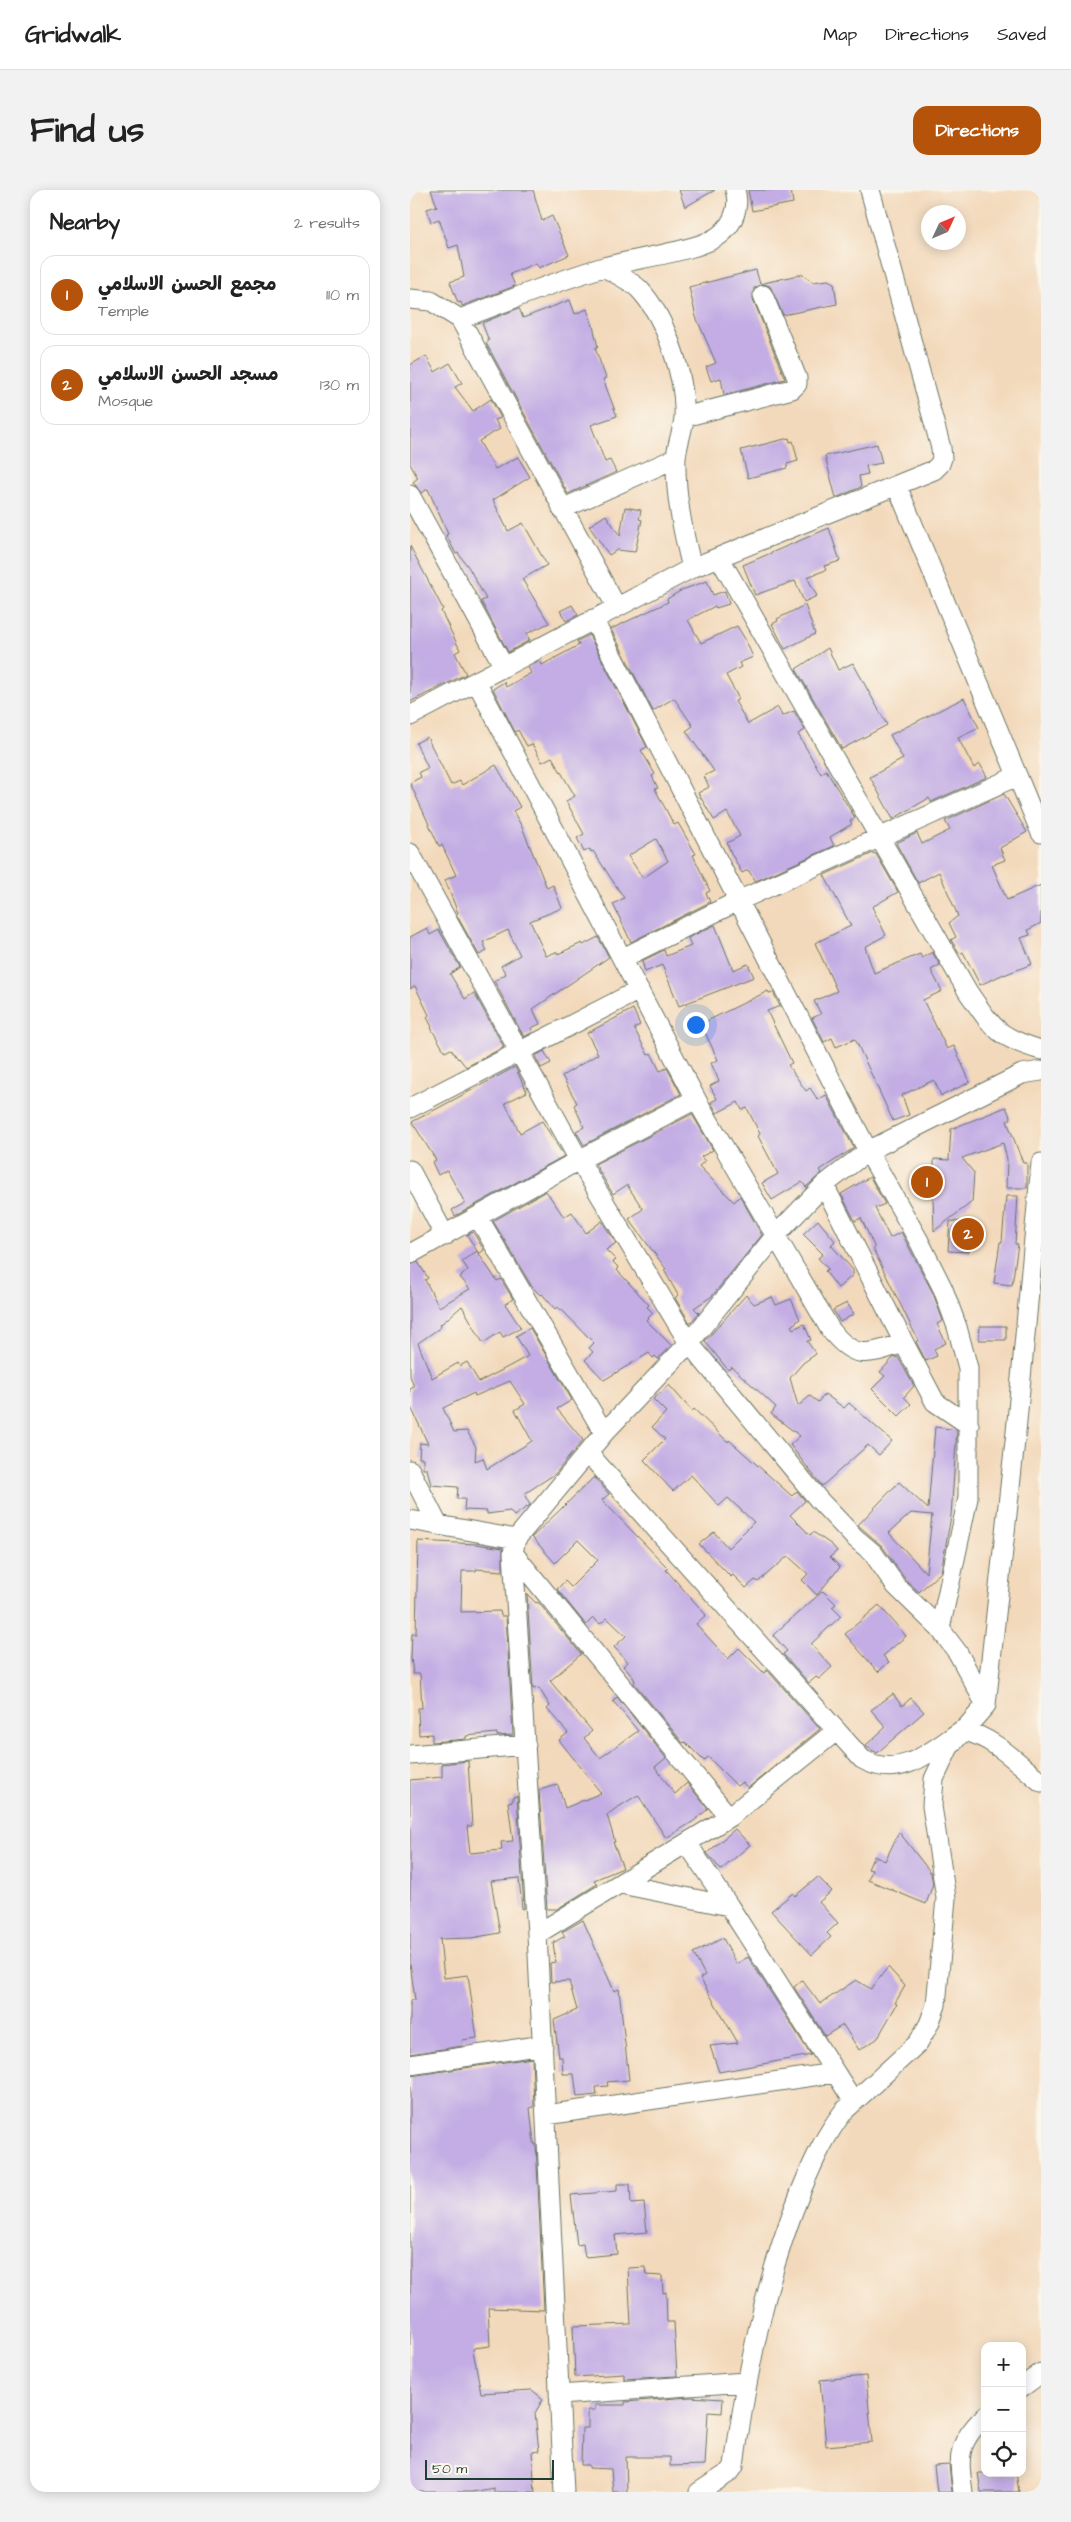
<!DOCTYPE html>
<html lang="en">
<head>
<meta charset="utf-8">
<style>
	:root { --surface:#fff; --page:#f2f2f2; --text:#222; --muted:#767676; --line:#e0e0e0; --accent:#b45309 }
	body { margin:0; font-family:"Architects Daughter","Playpen Sans Arabic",sans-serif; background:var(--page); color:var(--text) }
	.controls { position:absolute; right:15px; bottom:15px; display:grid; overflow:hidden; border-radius:10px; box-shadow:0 2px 12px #0003 }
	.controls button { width:45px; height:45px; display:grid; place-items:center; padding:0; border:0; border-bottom:1px solid var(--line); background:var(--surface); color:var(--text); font:25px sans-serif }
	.compass { position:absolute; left:511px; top:15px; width:45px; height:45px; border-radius:50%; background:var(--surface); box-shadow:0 2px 12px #0003; rotate:46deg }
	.scale { position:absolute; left:15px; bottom:12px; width:129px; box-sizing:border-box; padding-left:5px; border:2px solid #1f3d34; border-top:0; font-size:14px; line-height:18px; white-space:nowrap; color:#1f3d34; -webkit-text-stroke:4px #fbf7ec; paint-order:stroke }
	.you { position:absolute; left:285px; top:834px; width:18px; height:18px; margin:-12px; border:4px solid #fff; border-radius:50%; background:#1a73e8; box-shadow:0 0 0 8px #1a73e833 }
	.badge { display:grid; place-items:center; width:32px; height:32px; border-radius:50%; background:var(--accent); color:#fff; font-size:16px; font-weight:700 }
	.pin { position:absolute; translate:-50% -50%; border:2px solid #fff; box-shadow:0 1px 5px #0006 }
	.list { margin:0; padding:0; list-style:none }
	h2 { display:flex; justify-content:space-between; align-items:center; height:65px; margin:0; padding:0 20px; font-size:21px }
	h2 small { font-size:16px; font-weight:400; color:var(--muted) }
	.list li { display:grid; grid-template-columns:32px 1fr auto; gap:15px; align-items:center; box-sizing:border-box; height:80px; margin:0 10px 10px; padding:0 10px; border:1px solid var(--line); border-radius:15px }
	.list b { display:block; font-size:19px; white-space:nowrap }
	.list p { margin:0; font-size:16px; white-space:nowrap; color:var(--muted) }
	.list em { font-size:16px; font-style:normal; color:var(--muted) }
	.icon { flex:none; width:28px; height:28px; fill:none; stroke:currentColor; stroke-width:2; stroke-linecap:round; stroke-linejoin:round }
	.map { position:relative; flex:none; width:631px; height:2302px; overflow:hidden; border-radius:15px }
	header { display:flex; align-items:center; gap:30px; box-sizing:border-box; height:70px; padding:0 25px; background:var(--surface); border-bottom:1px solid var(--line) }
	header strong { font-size:24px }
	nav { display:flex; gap:28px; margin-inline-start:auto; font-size:18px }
	.intro { display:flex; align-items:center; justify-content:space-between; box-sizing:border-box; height:120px; padding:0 30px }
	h1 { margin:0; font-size:35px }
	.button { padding:12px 22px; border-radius:15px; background:var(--accent); color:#fff; font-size:18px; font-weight:700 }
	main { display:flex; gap:30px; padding:0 30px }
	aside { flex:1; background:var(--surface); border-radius:15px; box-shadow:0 2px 12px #0003 }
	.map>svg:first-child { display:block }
</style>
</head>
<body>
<header>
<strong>Gridwalk</strong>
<nav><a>Map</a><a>Directions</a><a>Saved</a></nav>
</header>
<div class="intro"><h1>Find us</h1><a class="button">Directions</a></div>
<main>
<aside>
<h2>Nearby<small>2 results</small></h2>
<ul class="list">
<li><span class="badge">1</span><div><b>مجمع الحسن الاسلامي</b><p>Temple</p></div><em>110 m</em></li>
<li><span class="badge">2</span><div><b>مسجد الحسن الاسلامي</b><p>Mosque</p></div><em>130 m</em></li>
</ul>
</aside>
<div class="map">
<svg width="631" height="2302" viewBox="0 0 631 2302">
	<rect width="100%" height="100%" fill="#fbf7ec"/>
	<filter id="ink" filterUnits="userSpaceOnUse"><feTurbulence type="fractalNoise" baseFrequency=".02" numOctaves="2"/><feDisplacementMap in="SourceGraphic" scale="10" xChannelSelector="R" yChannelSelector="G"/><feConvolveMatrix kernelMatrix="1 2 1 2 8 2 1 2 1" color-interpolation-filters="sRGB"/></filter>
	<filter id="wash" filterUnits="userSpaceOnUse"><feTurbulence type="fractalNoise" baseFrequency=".0096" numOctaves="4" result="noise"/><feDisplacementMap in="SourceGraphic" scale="20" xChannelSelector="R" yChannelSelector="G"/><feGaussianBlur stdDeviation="1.12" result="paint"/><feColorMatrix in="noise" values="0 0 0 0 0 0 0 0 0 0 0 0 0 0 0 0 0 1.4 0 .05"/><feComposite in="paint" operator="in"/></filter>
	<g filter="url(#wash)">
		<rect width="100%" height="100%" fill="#f3d9bb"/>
		<g id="blocks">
			<path fill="#c3ade4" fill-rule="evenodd" d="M21,0H123L132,31L142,26L159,65L129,78L126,73L100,84L105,96L52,116L51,112L48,113L40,92L54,87L48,55L39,58L29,29L21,32L17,19L27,16Z
				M269,0H305L275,17Z
				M338,0H381L383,13L342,21Z
				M346,80L350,94L392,84L403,92L418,90L424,93L427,114L373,125L360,96L354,94L344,98L343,109L375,189L314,205L311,188L301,191L296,177L306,173L286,127L279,97Z
				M160,110L165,124L177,119L183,136L188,157L185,158L196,188L193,189L207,226L181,235L195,272L200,270L206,282L158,304L76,153L79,151L72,133L109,118L113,128Z
				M16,166L25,182L40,173L52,193L45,197L63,221L81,209L91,228L85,230L90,239L69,251L85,279L108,267L120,287L83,310L98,341L113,333L137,375L112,389L139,433L116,444L120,450L98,462L71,411L76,409L59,378L48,363L46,364L36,345L38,344L18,299L11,303L3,292L8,288L0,274V175Z
				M379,248L380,252L383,251L388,271L377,274V278L338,288L331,260Z
				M467,254L472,273L456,276L458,284L449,286L451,297L426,308L415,266Z
				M215,317L231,320L229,329L232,330L225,362L207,360L199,365L179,336L196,325L210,346Z
				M419,338L430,371L414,376L416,380L397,387L407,406L394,412L385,391L345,405L333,375Z
				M0,356L33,419L31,421L50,460L45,463L56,484L0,512Z
				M297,391L303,405L315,401L319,414L306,418L305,416L278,430L291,453L327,436L335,449L343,467L329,473L331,477L316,485L329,509L325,511L338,534L368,517L372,526L384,521L395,540L388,544L411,584L416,580L445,628L440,631L442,634L420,647L424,656L346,691L338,680L332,683L321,663L317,653L330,646L317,622L304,630L288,603L299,597L294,586L304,581L276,541L283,536L264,508L243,521L201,439L258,412L257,409L272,400Z
				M162,415L168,425L156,431L150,421Z
				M395,415L405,444L375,459L362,434L368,431L367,429Z
				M179,445L237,557L231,560L245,584L242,586L248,598L245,599L264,635L268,633L286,664L283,665L300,701L296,703L300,712L221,752L203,714L214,708L183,661L181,662L180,659L174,662L167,648L174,644L156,611L165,606L142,567L132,572L122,554L117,556L108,540L105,542L83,499L94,492L96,497L121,483L118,477L130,470L132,475L169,455L167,451ZM246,649L258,671L233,688L218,666Z
				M418,458L428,480L443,473L477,535L432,559L386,479Z
				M554,508L569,538L548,548L564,578L570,574L577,587L521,612L519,608L483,629L460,587L493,569L480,545Z
				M17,547L41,595L50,591L52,595L86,575L110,617L103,621L112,637L137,698L143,695L152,718L120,731L136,766L146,762L148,764L172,753L173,755L188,747L199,767L123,819L130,834L121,838L123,842L114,847L84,791L96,784L91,776L110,765L98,740L73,752L77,761L69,765L46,724L48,723L35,690L46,685L32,655L29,656L0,593L11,587L9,582L18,578L6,553Z
				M594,604L617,642L590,658L595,670L582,675L597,710L631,695V733L618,740L620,745L611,748L622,774L594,785V784L570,795L553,762L550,764L541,750L546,747L539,733L548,726L529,682L508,693L486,653L507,643L512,654L540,640L535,631Z
				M463,663L466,664L488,702L462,717L476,745L455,757L464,783L510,764L512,768L522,762L530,775L521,780L532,801L513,810L537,859L544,856L560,892L531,906L524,890L492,905L499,925L483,931L445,849L426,857L422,848L414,852L402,828L411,824L404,811L427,801L405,753L441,736L414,685Z
				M305,735L323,780L338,774L344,787L269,816L252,775L235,782L232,771L254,760L256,766L281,756L278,748Z
				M17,738L20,745L29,740L50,777L40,784L55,809L64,803L94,857L56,877L49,868L48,869L41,859L35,862L21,838L22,837L17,827L19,825L5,796L0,799V747Z
				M358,801L359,803L363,802L370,816L357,821L382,873L378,875L396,901L400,898L408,910L416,905L444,958L410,980L412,983L396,997L392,992L362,1010L352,993L368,984L348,946L350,944L337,918L332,920L328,912L307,923L301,912L307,909L300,896L309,891L301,873L308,870L291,834Z
				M223,819L230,835L224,838L238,865L241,863L250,881L257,878L271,904L174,955L166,941L174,937L164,915L167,913L152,886L188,864L177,843Z
				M134,861L141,873L131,878L125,866Z
				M105,877L117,902L95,913L110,943L132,931L154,966L45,1026L42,1020L55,1013L37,980L28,985L22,972L26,970L2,932Z
				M596,917L601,929L597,931L613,973H617V998H596L597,969L593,953L552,968L564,983L562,1012L524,1041L523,1007H518L519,979H524V969L539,970L541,939Z
				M282,924L303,960L291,967L295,971L289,976L324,1012L330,1006L352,1045L302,1106L284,1118L289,1123L280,1133L265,1108L268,1105L254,1080L256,1079L219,1029L233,1019L217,995L203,1004L185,974Z
				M460,987L475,1014L465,1018L480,1048L491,1042L523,1103L533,1131L527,1134L536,1153L524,1159L527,1166L516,1171L506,1152L508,1150L464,1061V1056L451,1028L445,1031L431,1004Z
				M136,1001L154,1027L162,1022L176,1043L192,1031L206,1053L196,1060L206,1070L203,1072L209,1078L207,1080L239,1115L237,1117L243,1123L236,1130L261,1155L248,1169L245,1166L243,1168L239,1163L194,1190L175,1170L183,1162L179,1158L184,1153L153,1121L147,1117L145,1119L132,1104L130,1105L122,1097L83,1031Z
				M596,1006H608L605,1054H608L602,1095L584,1093L590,1052H592Z
				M408,1030L425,1051L421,1055L443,1080V1085L428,1098L415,1081L418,1079L408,1068L413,1064L393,1044Z
				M540,1031L560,1032L559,1062L538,1061Z
				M63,1042L74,1060L69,1064L57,1045Z
				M67,1061L87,1091L91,1089L103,1109L95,1114L111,1138L93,1147L90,1142L73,1153L52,1116L30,1135L31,1137L8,1153L22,1188L48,1173L50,1176L57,1172L69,1192L96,1178L118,1166L106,1146L120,1138L162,1210L147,1219L173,1250L145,1284L114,1304L120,1315L104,1326L100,1321L77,1324V1321L54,1320L55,1309H47L48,1297L21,1295L17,1279H13V1268H9L10,1253L18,1254L0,1215V1199L4,1197L0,1186V1075L8,1072L18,1088L15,1090L29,1117L60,1099L50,1087L58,1080L52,1071ZM100,1191L115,1214L105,1220L122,1251L77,1279L73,1268L65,1271L66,1257L57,1241L44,1242L33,1218L64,1203L65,1206Z
				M336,1105L344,1114L362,1107L366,1115L381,1109L390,1129L381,1136L383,1139L394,1134L401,1150L397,1151L406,1164L393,1173L380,1188L388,1216L400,1206L408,1212L415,1204L434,1218L439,1213L482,1251L469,1265L458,1255L412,1296L380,1255L390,1246L361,1224L366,1217L322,1177L318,1180L295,1151Z
				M437,1113L444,1124L430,1132L423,1120Z
				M570,1136H596V1150H569Z
				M488,1167L504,1196L494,1207L501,1214L489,1226L462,1199L475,1186L470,1182L483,1168Z
				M259,1195L282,1221L284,1219L318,1252L319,1250L382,1306L387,1301L395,1311L380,1325L400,1345L403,1342L422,1355L427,1361L420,1367L430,1377L407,1405L392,1390L398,1384L378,1366L348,1392L345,1390L336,1398L323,1385L321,1387L289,1354L304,1342L318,1358L344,1332L318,1308L309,1316L281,1285L263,1301L234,1270L255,1249L242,1237L256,1222L243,1209Z
				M525,1237L547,1240L541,1326L531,1382L509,1402L495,1389L472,1356L448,1335L489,1292L518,1319ZM501,1323L522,1325L516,1383L479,1343Z
				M184,1287L199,1304L192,1310L258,1378L256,1380L266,1391L296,1425L286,1434L318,1469L329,1458L354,1483L357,1480L410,1539L338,1598L332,1592L327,1596L298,1567L294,1571L275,1552L273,1553L224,1493L225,1491L223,1487L213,1476L218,1472L204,1457L216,1446L197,1428L190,1434L183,1428L176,1435L147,1399L155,1391L161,1397L188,1370L168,1350L145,1373L122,1347Z
				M8,1351L66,1354L93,1358V1381L66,1379V1381H52L51,1422L90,1421L91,1426H96L103,1545L87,1546V1543L56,1546V1549L22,1552V1544L9,1545L8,1518H12L10,1484H3L1,1468L2,1444H6Z
				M413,1401L426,1414L422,1417L431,1426L401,1454L422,1477L409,1489L406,1487L399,1493L373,1464L377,1461L363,1445Z
				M117,1404L126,1413L128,1412L171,1464L140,1491L182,1541L174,1548L190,1568L228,1541L203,1511L207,1507L256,1568L245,1577L265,1604L277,1593L298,1619L284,1631L256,1648L228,1605L205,1619L197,1625L205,1652H203L213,1678L184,1690L187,1694L147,1719H137L129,1600L148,1595L155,1618L191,1603L149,1550L158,1543L137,1519L140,1516L129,1498L123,1499Z
				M469,1415L496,1446L473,1466L479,1472L468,1482L435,1444Z
				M483,1504L492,1516L501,1508L514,1522L467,1563L455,1556L476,1537L461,1520Z
				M58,1571L62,1636H57L60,1663L92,1660L91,1652L103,1651L98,1612L103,1611V1607L107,1606L114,1719H112L109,1688L81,1691L90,1743L61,1748L30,1749L34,1788L58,1785L67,1848L52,1850L53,1856L0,1864V1810H5L0,1773V1590L32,1587V1574Z
				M325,1639L340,1655L311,1680L297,1663Z
				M489,1642L521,1683L523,1694L516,1714L458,1690L462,1680L458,1679L464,1666L475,1671Z
				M408,1687L422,1701L409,1712L428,1733L417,1743L421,1747L402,1765L361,1721L383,1703L385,1706Z
				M173,1730L204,1801L209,1799L219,1890L197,1892L198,1896L186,1897L187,1905L167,1907L164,1884H153L152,1867H149L144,1830L167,1820L159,1791L141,1792L140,1773L146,1772L143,1753L155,1746L152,1742Z
				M313,1748L326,1774L338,1767L401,1865L309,1882L300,1856L328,1853L290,1788L295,1785L283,1763Z
				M478,1777L495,1796L485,1813L487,1814L467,1849L449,1860L433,1835L415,1846L384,1797L392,1790L410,1814L446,1790L461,1799Z
				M122,1868L124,1917L120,1918L124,1954H126L134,2120L78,2118L80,2156L64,2158L63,2160L71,2203L122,2200L133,2209L125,2223L129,2261L122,2262L125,2302H84V2298L62,2302H0V1886Z
				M207,1994H220L221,2014L234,2013L237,2042L205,2045L207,2064L175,2067L173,2054L167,2055L161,2005L207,2001Z
				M235,2077L236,2085L252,2086L253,2103L256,2102L257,2132H264L267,2186L214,2189V2184L165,2187L163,2136L221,2134L218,2078Z
				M456,2186L462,2252L416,2256L410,2190Z
				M280,2207L313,2209L312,2223L298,2222L295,2275L260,2276V2267H216L217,2302H203L201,2279L179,2278V2275H171L172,2238H178V2220H185V2215H215V2212Z
				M539,2275L542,2302H527L524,2276Z
				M568,2283H606L609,2302H571Z"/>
		</g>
	</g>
	<g filter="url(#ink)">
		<use href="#blocks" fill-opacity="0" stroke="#697463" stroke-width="1"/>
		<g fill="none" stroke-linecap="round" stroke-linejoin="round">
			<defs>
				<path id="minor" d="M194,77C205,84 220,90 229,99C256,127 276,189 274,227C273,241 267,254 266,268C265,305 273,342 282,378
					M0,109L21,111L50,129C98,111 145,91 194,77C221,69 292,61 311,44C324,33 330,16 325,0
					M50,129L206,416
					M274,227L382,199L387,194V188L353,105
					M487,296L631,643
					M0,305L94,477
					M152,319L266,268
					M309,367L558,802C583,838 587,847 631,860
					M183,429L458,961L509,1051L533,1099L547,1137L558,1178V1308L530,1439
					M66,491L286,909L420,1139C445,1172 458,1164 494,1153L525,1212L559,1235
					M0,526L282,378L524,280L530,274L532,268L531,258L460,0
					M0,663L169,970L279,1153L409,1310L444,1347L463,1363L486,1396L530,1439L548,1463L576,1515
					M213,768L330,710L607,586
					M0,918L229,800
					M0,980L35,1046
					M414,995L494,1153
					M68,1027L194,1243
					M0,1064L169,970L286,909
					M178,1263L452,1569C490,1591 521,1561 552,1540C583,1547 607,1572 631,1592
					M0,1280L27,1333
					M0,1330L106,1349
					M103,1363L319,1627
					M0,1565L116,1555
					M277,1653L319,1716
					M211,1694L319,1716L444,1912
					M127,1744L319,1627L426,1541
					M0,1875L133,1855
					M136,1925L424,1883
					M612,2197L631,2183
					M149,2205L336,2192
					M154,2302L127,1744L103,1363L106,1349L194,1243L279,1153L366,1045L414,995L458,961L612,884L631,881
					M289,2302L320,2282L324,2276C337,2182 355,2089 391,2001C403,1972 415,1945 434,1921L508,1853L519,1834L526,1815L536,1708L522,1616L524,1589L539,1557L576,1515L606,1242L631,973
					M553,2302C548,2266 547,2253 575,2226"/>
			</defs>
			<use href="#minor" stroke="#697463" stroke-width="21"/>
			<use href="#minor" stroke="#fff" stroke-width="19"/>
		</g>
	</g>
</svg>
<div class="controls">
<button>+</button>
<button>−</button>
<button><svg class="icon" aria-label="locate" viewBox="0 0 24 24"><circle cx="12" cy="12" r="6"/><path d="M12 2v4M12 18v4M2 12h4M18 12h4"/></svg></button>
</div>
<svg class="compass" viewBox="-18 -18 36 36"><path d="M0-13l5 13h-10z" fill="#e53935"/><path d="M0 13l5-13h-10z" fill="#767676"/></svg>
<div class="scale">50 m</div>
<div class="you"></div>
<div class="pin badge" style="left:517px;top:992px">1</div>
<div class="pin badge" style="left:558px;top:1044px">2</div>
</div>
</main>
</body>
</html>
